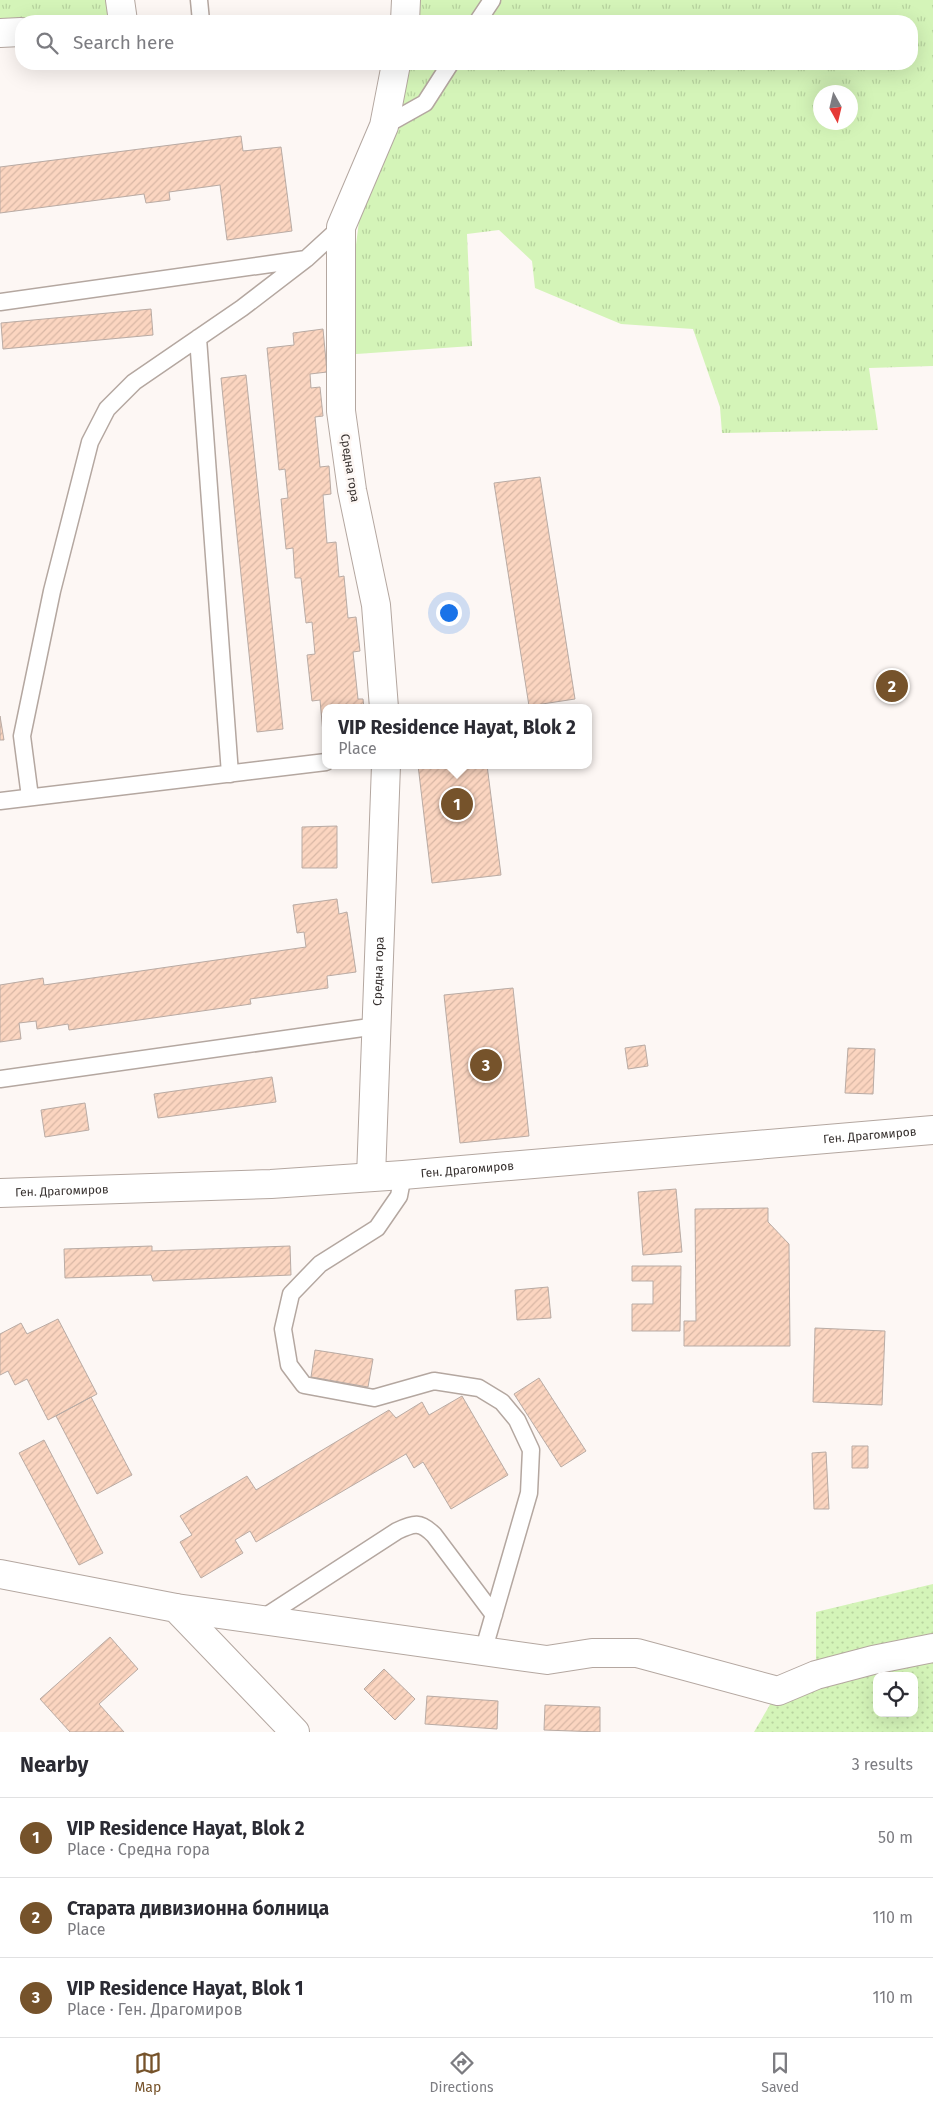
<!DOCTYPE html>
<html lang="en">
<head>
<meta charset="utf-8">
<style>
	:root { --surface:#fff; --page:#f2f2f3; --text:#2b2b33; --muted:#7c7c81; --line:#e1e1e2; --accent:#76532b }
	body { margin:0; font-family:"Fira Sans",sans-serif; background:var(--page); color:var(--text) }
	.controls { position:absolute; right:15px; bottom:15px; display:grid; overflow:hidden; border-radius:10px; box-shadow:0 5px 20px #0002 }
	.controls button { width:45px; height:45px; display:grid; place-items:center; padding:0; border:0; border-bottom:1px solid var(--line); background:var(--surface); color:var(--text); font:25px sans-serif }
	.compass { position:absolute; left:813px; top:85px; width:45px; height:45px; border-radius:50%; background:var(--surface); box-shadow:0 5px 20px #0002; rotate:172deg }
	.you { position:absolute; left:448px; top:612px; width:18px; height:18px; margin:-12px; border:4px solid #fff; border-radius:50%; background:#1a73e8; box-shadow:0 0 0 8px #1a73e833 }
	.badge { display:grid; place-items:center; width:32px; height:32px; border-radius:50%; background:var(--accent); color:#fff; font-size:16px; font-weight:700 }
	.pin { position:absolute; translate:-50% -50%; border:2px solid #fff; box-shadow:0 1px 5px #0006 }
	.popup { position:absolute; left:322px; top:704px; width:270px; height:65px; box-sizing:border-box; display:grid; place-content:center; border-radius:10px; background:var(--surface); filter:drop-shadow(0 1px 4px #0005); font-size:16px; white-space:nowrap; color:var(--muted) }
	.popup b { font-size:19px; color:var(--text) }
	.popup::after { content:''; position:absolute; left:50%; top:100%; margin-left:-10px; border:10px solid transparent; border-top-color:var(--surface) }
	.list { margin:0; padding:0; list-style:none }
	h2 { display:flex; justify-content:space-between; align-items:center; height:65px; margin:0; padding:0 20px; font-size:21px }
	h2 small { font-size:16px; font-weight:400; color:var(--muted) }
	.list li { display:grid; grid-template-columns:32px 1fr auto; gap:15px; align-items:center; box-sizing:border-box; height:80px; padding:0 20px; border-top:1px solid var(--line) }
	.list b { display:block; font-size:19px; white-space:nowrap }
	.list p { margin:0; font-size:16px; white-space:nowrap; color:var(--muted) }
	.list em { font-size:16px; font-style:normal; color:var(--muted) }
	.icon { flex:none; width:28px; height:28px; fill:none; stroke:currentColor; stroke-width:2; stroke-linecap:round; stroke-linejoin:round }
	.map { position:relative; flex:none; width:933px; height:1732px; overflow:hidden }
	.search { position:absolute; background:var(--surface); box-shadow:0 5px 20px #0002; left:15px; right:15px; top:15px; height:55px; display:flex; align-items:center; gap:12px; box-sizing:border-box; padding:0 18px; border-radius:20px; color:var(--muted); font-size:19px }
	.sheet { height:305px; background:var(--surface) }
	nav { display:flex; justify-content:space-around; align-items:center; box-sizing:border-box; height:70px; border-top:1px solid var(--line); background:var(--surface); font-size:14px; color:var(--muted) }
	nav a { display:grid; justify-items:center; gap:2px }
	nav .on { color:var(--accent) }
	.map>svg:first-child { display:block }
</style>
</head>
<body>
<div class="map">
<svg width="933" height="1732" viewBox="0 0 933 1732">
	<defs>
		<pattern id="grass-tufts" width="24" height="20" patternUnits="userSpaceOnUse" patternTransform="scale(1.25)"><rect width="24" height="20" fill="#d4f4b8"/><path d="M3 7l-1-3M5 7V3M7 7l1-3M15 17l-1-3M17 17v-4M19 17l1-3" fill="none" stroke="#b7d29e"/></pattern>
		<pattern id="garden-dots" width="8" height="8" patternUnits="userSpaceOnUse" patternTransform="scale(1.25)"><rect width="8" height="8" fill="#d4f4b8"/><path d="M2 2h.1M6 6h.1" fill="none" stroke="#b7d29e" stroke-width="1.8" stroke-linecap="round"/></pattern>
		<pattern id="building-hatch" width="6" height="6" patternUnits="userSpaceOnUse" patternTransform="scale(1.25)"><rect width="6" height="6" fill="#fbd5c0"/><path d="M-1 1l2-2M0 6l6-6M5 7l2-2" fill="none" stroke="#d8b7a5"/></pattern>
	</defs>
	<rect width="100%" height="100%" fill="#fdf7f4"/>
	<path fill="url(#grass-tufts)" fill-rule="evenodd" d="M0,0H120L123,21H21L0,33Z
		M406,0H933V366L869,368L878,430L722,433L720,407L693,329L621,324L535,288L532,261L499,230L467,234L472,346L342,355L366,166L396,64H912V21H405ZM820,92H850V122H820Z"/>
	<path fill="url(#garden-dots)" fill-rule="evenodd" d="M933,1584V1732H754L778,1691L816,1675V1612ZM877,1676H914V1713H877Z"/>
	<path fill="url(#building-hatch)" stroke="#b9aba4" d="M241,136L243,151L281,147L292,231L227,240L220,185L169,192L170,200L146,203L144,194L0,213V167Z
		M151,309L153,335L3,349L1,323Z
		M323,329L327,372L310,374L311,388L320,387L323,416L315,417L320,467L329,466L331,494L323,495L327,543L336,542L339,577L344,576L348,618L356,617L360,651L353,652L358,699H363L364,708H326V733H323L320,700L312,701L307,655L315,654L312,622L306,623L301,578H295L293,548L286,549L281,499L288,498L285,469L279,470L267,348L294,345L293,333Z
		M246,375L283,729L257,732L221,378Z
		M540,477L575,699L529,706L494,483Z
		M0,716L4,740H0Z
		M418,765H487L501,875L432,883Z
		M337,826V868H302V827Z
		M337,899L339,914L347,912L356,972L327,976L328,988L250,999L251,1004L69,1030L68,1024L37,1029L36,1021L19,1023L21,1039L0,1042V985L43,978L44,985L306,947L304,932L297,933L293,905Z
		M513,988L529,1136L460,1143L444,995Z
		M645,1045L648,1066L628,1069L625,1048Z
		M848,1048L875,1049L873,1094L845,1093Z
		M272,1077L276,1102L158,1118L154,1094Z
		M85,1103L89,1130L45,1137L41,1110Z
		M676,1189L682,1252L643,1255L638,1192Z
		M768,1208V1222L789,1244L790,1346H684V1321H696L695,1209Z
		M152,1246V1251L290,1246L291,1275L153,1281L151,1275L65,1278L64,1249Z
		M632,1266H681L680,1331H632V1304H653V1281H632Z
		M548,1287L551,1318L517,1320L515,1290Z
		M58,1319L97,1394L48,1420L27,1379L15,1385L8,1371L0,1375V1334L21,1323L27,1334Z
		M815,1328L885,1331L882,1405L813,1402Z
		M315,1350L373,1359L368,1387L311,1377Z
		M539,1378L586,1451L561,1467L514,1394Z
		M462,1396L508,1475L451,1509L423,1462L414,1468L406,1454L256,1542L250,1531L235,1540L243,1553L201,1578L180,1542L192,1535L180,1516L247,1476L256,1490L389,1410L396,1418L422,1402L429,1415Z
		M91,1397L132,1475L97,1494L56,1416Z
		M44,1440L103,1553L79,1565L19,1453Z
		M852,1446H868V1468H852Z
		M826,1452L829,1509H814L812,1453Z
		M110,1637L138,1669L99,1704L124,1732H70L40,1699Z
		M384,1669L415,1699L395,1720L364,1689Z
		M427,1696L498,1701L497,1729L425,1724Z
		M545,1705L600,1707V1732L544,1730Z"/>
	<g fill="none" stroke-linecap="round" stroke-linejoin="round">
		<defs>
			<path id="lane" d="M199,0L201,21
				M478,21L492,0
				M384,126L425,103L450,64
				M0,302L306,259L341,227
				M198,338L230,774
				M30,797L22,736L52,591L90,442L107,409L134,382L242,308L306,259
				M0,801L326,762
				M0,1079L377,1026
				M403,1175L399,1196L377,1228L320,1264L291,1294L283,1329L289,1365L304,1385L374,1398L434,1381L479,1388L502,1402L517,1420L531,1450L529,1493L483,1652
				M260,1620L397,1531C414,1523 420,1521 434,1535L494,1615"/>
			<g id="street">
				<path d="M120,0L123,21"/>
				<path d="M405,21L406,0"/>
				<path d="M0,33L21,32"/>
				<path d="M384,708L376,605L352,490L341,411V227L384,126L396,64"/>
				<path id="s1" d="M371,1177L386,765"/>
				<path id="s2" d="M0,1193L271,1184L403,1175L933,1130"/>
				<path d="M0,1574L176,1608L295,1732"/>
				<path d="M176,1608L547,1660L592,1653H637L778,1691L816,1675L873,1660L933,1648"/>
			</g>
		</defs>
		<use href="#lane" stroke="#b4a7a0" stroke-width="19"/>
		<use href="#street" stroke="#b4a7a0" stroke-width="30"/>
		<use href="#lane" stroke="#fff" stroke-width="16"/>
		<use href="#street" stroke="#fff" stroke-width="28"/>
	</g>
	<g text-anchor="middle" dominant-baseline="central" stroke-width="5" stroke-linejoin="round" paint-order="stroke">
		<g font-size="12" fill="#37312f" stroke="#fdf7f4">
			<text transform="translate(350 468) rotate(81)">Средна гора</text>
			<text stroke="none"><textPath href="#s1" startOffset="206">Средна гора</textPath></text>
			<text stroke="none"><textPath href="#s2" startOffset="872">Ген. Драгомиров</textPath></text>
			<text stroke="none"><textPath href="#s2" startOffset="468">Ген. Драгомиров</textPath></text>
			<text stroke="none"><textPath href="#s2" startOffset="62">Ген. Драгомиров</textPath></text>
		</g>
	</g>
</svg>
<div class="controls">
<button><svg class="icon" aria-label="locate" viewBox="0 0 24 24"><circle cx="12" cy="12" r="6"/><path d="M12 2v4M12 18v4M2 12h4M18 12h4"/></svg></button>
</div>
<svg class="compass" viewBox="-18 -18 36 36"><path d="M0-13l5 13h-10z" fill="#e53935"/><path d="M0 13l5-13h-10z" fill="#7c7c81"/></svg>
<div class="you"></div>
<div class="pin badge" style="left:457px;top:804px">1</div>
<div class="popup"><b>VIP Residence Hayat, Blok 2</b>Place</div>
<div class="pin badge" style="left:892px;top:686px">2</div>
<div class="pin badge" style="left:486px;top:1065px">3</div>
<div class="search"><svg class="icon" aria-label="search" viewBox="0 0 24 24"><circle cx="10" cy="10" r="6"/><path d="M15 15l6 6"/></svg>Search here</div>
</div>
<section class="sheet">
<h2>Nearby<small>3 results</small></h2>
<ul class="list">
<li><span class="badge">1</span><div><b>VIP Residence Hayat, Blok 2</b><p>Place · Средна гора</p></div><em>50 m</em></li>
<li><span class="badge">2</span><div><b>Старата дивизионна болница</b><p>Place</p></div><em>110 m</em></li>
<li><span class="badge">3</span><div><b>VIP Residence Hayat, Blok 1</b><p>Place · Ген. Драгомиров</p></div><em>110 m</em></li>
</ul>
</section>
<nav>
<a class="on"><svg class="icon" aria-label="map" viewBox="0 0 24 24"><path d="M3 6l6-2 6 2 6-2v14l-6 2-6-2-6 2zM9 4v14M15 6v14"/></svg>Map</a>
<a><svg class="icon" aria-label="directions" viewBox="0 0 24 24"><path d="M12 3l9 9-9 9-9-9zM9 14v-3h6M13 9l2 2-2 2"/></svg>Directions</a>
<a><svg class="icon" aria-label="saved" viewBox="0 0 24 24"><path d="M7 4h10v16l-5-4-5 4z"/></svg>Saved</a>
</nav>
</body>
</html>
